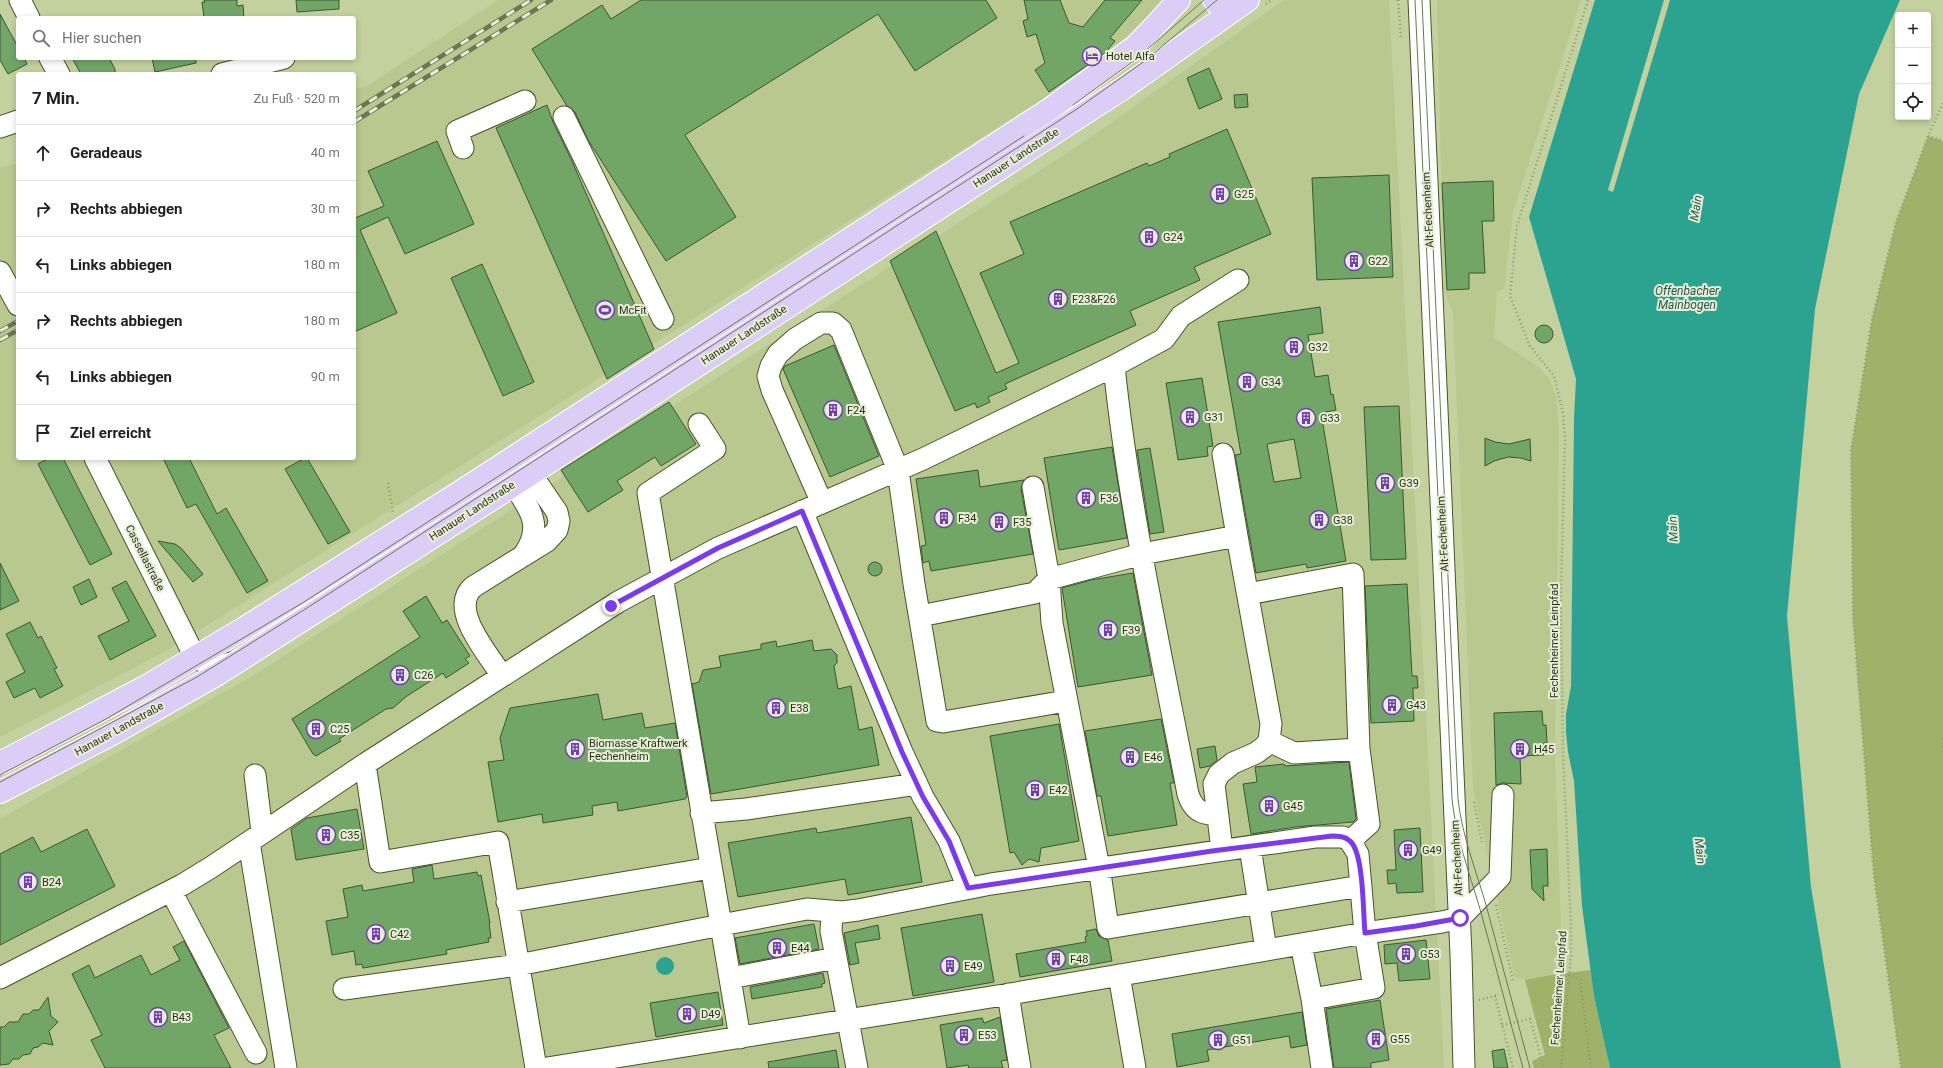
<!DOCTYPE html>
<html lang="de">
<head>
<meta charset="utf-8">
<style>
	:root { --surface:#fff; --page:#f2f2f2; --text:#202124; --muted:#757577; --line:#e0e0e0 }
	body { margin:0; font-family:Roboto,sans-serif; background:var(--page); color:var(--text) }
	.controls { position:absolute; right:12px; top:12px; display:grid; overflow:hidden; border-radius:4px; box-shadow:0 2px 6px #0003 }
	.controls button { width:36px; height:36px; display:grid; place-items:center; padding:0; border:0; border-bottom:1px solid var(--line); background:var(--surface); color:var(--text); font:20px sans-serif }
	.stop { position:absolute; width:12px; height:12px; margin:-9px; border:3px solid #7c3aed; border-radius:50%; background:#fff }
	.stop.end { background:#7c3aed; border-color:#fff; box-shadow:0 1px 4px #0008 }
	.list { margin:0; padding:0; list-style:none }
	h2 { display:flex; justify-content:space-between; align-items:center; height:52px; margin:0; padding:0 16px; font-size:17px }
	h2 small { font-size:13px; font-weight:400; color:var(--muted) }
	.list li { display:grid; grid-template-columns:26px 1fr auto; gap:12px; align-items:center; box-sizing:border-box; height:56px; padding:0 16px; border-top:1px solid var(--line) }
	.list b { display:block; font-size:15px; white-space:nowrap }
	.list em { font-size:13px; font-style:normal; color:var(--muted) }
	.icon { flex:none; width:22px; height:22px; fill:none; stroke:currentColor; stroke-width:2; stroke-linecap:round; stroke-linejoin:round }
	.map { position:relative; flex:none; width:1943px; height:1068px; overflow:hidden }
	.search { position:absolute; background:var(--surface); box-shadow:0 2px 6px #0003; left:16px; top:16px; width:340px; height:44px; display:flex; align-items:center; gap:10px; box-sizing:border-box; padding:0 14px; border-radius:4px; color:var(--muted); font-size:15px }
	.panel { position:absolute; background:var(--surface); box-shadow:0 2px 6px #0003; left:16px; top:72px; width:340px; height:388px; border-radius:4px }
	.map>svg:first-child { display:block }
</style>
</head>
<body>
<div class="map">
<svg width="1943" height="1068" viewBox="0 0 1943 1068">
	<rect width="100%" height="100%" fill="#c3d19f"/>
	<path fill="#b9c88f" d="M498,0H1160L1150,14L1096,65L1047,96L168,650L0,737V168L18,163V458H354V89L366,87Z
		M1284,0H1389L1444,1068H0V819L254,675L1081,144Z
		M1437,0H1581L1513,212L1504,289L1497,291L1494,338L1539,367L1550,380L1556,395L1559,429L1555,755L1562,957L1551,975L1525,980L1515,977L1513,969L1473,789L1453,312L1444,291Z"/>
	<path fill="#a0b269" d="M1928,136L1943,141V1068H1901L1874,877L1853,619L1851,450L1872,319L1896,222Z
		M1591,970L1594,996L1610,1068H1534L1532,1061L1545,1055L1525,980L1551,975Z"/>
	<path fill="#2ca391" d="M1595,0H1664L1608,190L1613,192L1670,0H1900L1859,94L1815,309L1787,616L1811,887L1841,1068H1610L1594,996L1582,906L1574,781L1568,752L1566,732V714L1571,686L1574,418L1576,379L1529,217Z
		M656 966a9 9 0 1 1 18 0a9 9 0 1 1-18 0Z"/>
	<path fill="#72a667" stroke="#395733" fill-rule="evenodd" d="M204,0H237V6L243,5L244,18H204L202,2H205Z
		M296,0H339V9L297,12Z
		M641,0H986L997,18L915,71L878,14L685,135L736,217L666,261L588,140L575,112L567,106L532,49L602,5L611,19Z
		M1024,0H1060L1069,23L1083,27L1105,0H1142L1110,38L1115,41L1105,53L1049,92L1035,70L1045,63L1036,34L1027,37L1023,21L1028,19Z
		M0,14L18,47V58H24L27,64L8,74L0,60Z
		M72,58H109L115,69V74H81Z
		M152,58H196V63L155,72Z
		M1209,68L1222,99L1199,109L1187,78Z
		M1247,94L1248,107L1235,108L1234,95Z
		M547,105L553,122L571,159L654,349L607,379L496,128Z
		M1227,129L1271,234L1194,267L1200,280L1130,311L1136,325L1005,384L1007,389L988,397L990,402L977,408L975,403L955,411L890,261L936,231L996,373L1019,363L980,273L1024,254L1010,222L1147,163L1149,166L1170,157L1169,154Z
		M437,141L474,224L405,254L388,217L360,230L397,313L354,332V217L355,218L384,206L368,171Z
		M1389,175L1393,277L1317,280L1312,178Z
		M1493,181L1494,221H1482L1485,273H1469V289L1447,290L1442,183Z
		M482,264L534,382L503,396L451,278Z
		M1320,307L1323,333L1308,335L1315,377L1328,375L1331,395L1333,394L1336,410L1321,413L1346,561L1307,568L1306,564L1256,573L1235,455L1241,454L1218,322ZM1294,439L1301,478L1274,482L1267,444Z
		M1535 334a9 9 0 1 1 18 0a9 9 0 1 1-18 0Z
		M834,345L879,456L830,477L783,369L785,366Z
		M1202,378L1213,446L1207,447L1208,456L1178,460L1166,383Z
		M669,402L696,444L661,466L655,457L617,481L623,490L588,512L561,470Z
		M1399,406L1406,559L1371,560L1364,407Z
		M1485,438L1495,442L1509,444L1530,439L1531,461L1521,458L1508,457L1494,461L1485,466Z
		M1112,447L1127,538L1059,550L1044,458Z
		M1150,448L1164,532L1150,534L1137,450Z
		M49,458H63L112,554L90,565L38,464Z
		M163,458H189L217,514L226,508L268,581L247,593L196,504L187,508Z
		M305,458H307L350,532L328,544L285,469Z
		M978,470L980,487L1024,480L1021,489L1033,554L931,571L929,561L923,563L921,546L926,545L916,479Z
		M158,541L175,544L181,548L203,574L193,582Z
		M868 569a7 7 0 1 1 14 0a7 7 0 1 1-14 0Z
		M0,563L19,601L0,610Z
		M1133,573L1152,675L1078,687L1062,588L1091,580Z
		M89,579L97,597L81,605L73,587Z
		M126,581L156,636L110,660L98,636L129,621L112,588Z
		M1407,584L1412,676H1417L1418,688H1413L1414,721L1371,723L1365,586Z
		M426,596L442,623L447,620L470,656L465,659L469,663L446,678L443,673L407,696L393,708L386,709L339,739L341,741L316,756L313,754L292,719L420,637L403,611Z
		M30,622L38,638L41,636L57,668L54,669L63,686L40,698L35,688L14,698L6,682L25,672L6,634Z
		M812,640L814,651L831,649L837,655V663L834,666L838,689L851,686L859,730L872,727L879,765L711,794L692,684L699,682L703,670L721,667L719,656L761,649V644L776,641L777,647Z
		M598,694L603,720L642,713L645,728L675,723L687,797L685,799L618,811L617,802L592,806L593,815L543,823L542,814L498,822L488,762L504,760L500,738L510,708Z
		M1542,711L1543,725H1546L1547,743H1544V755L1520,756L1521,784L1503,783L1496,785L1494,713Z
		M1161,719L1174,783H1170L1177,825L1108,836L1101,796H1097L1085,731Z
		M1059,724L1079,841L1041,848L1039,862L1029,859L1022,865L1014,852L1010,853L990,736Z
		M1215,746L1217,760L1210,766L1200,768L1197,749Z
		M1349,762L1356,819L1353,822L1295,827L1251,834L1243,784L1257,782L1255,767L1284,764L1285,766Z
		M357,809L364,849L296,860L291,829L307,818Z
		M911,817L922,882L848,895L845,879L738,897L728,843L816,828L817,833Z
		M1420,828L1423,892L1397,893L1396,883L1388,884L1387,870H1396L1394,830Z
		M87,829L115,886L0,945V854L33,837L41,852Z
		M1547,849L1548,886H1543L1544,901L1532,889L1530,850Z
		M432,865L434,879L477,872L478,876L481,875L490,923H489L491,938H488L489,942L446,950L447,954L363,968L362,964L356,965L354,951L332,955L326,921L348,917L343,889L362,885L363,891L414,882L412,869Z
		M982,914L994,982L913,996L901,928Z
		M814,924L819,949L740,964L735,938Z
		M878,925L880,939L855,943L859,963L850,965L844,933Z
		M1096,929L1099,936L1108,940L1112,961L1020,977L1016,954L1086,942L1085,937L1087,936L1086,931Z
		M1426,940L1430,979L1399,981L1397,963L1385,964L1384,945Z
		M184,941L229,1028L214,1035L231,1068H105L91,1040L102,1035L72,974L89,965L95,978L141,955L151,975L180,960L173,947Z
		M823,973L825,983L822,984V987L752,999L750,987Z
		M718,992L723,1025L656,1037L650,1003Z
		M48,997L51,1016L58,1022L49,1031L53,1045L43,1043L38,1047L33,1048L30,1054L23,1055L19,1059H13L9,1064L0,1065V1027H4L9,1022H18L23,1014H29L33,1010H39Z
		M1380,1000L1389,1060L1371,1063V1068H1334L1326,1009Z
		M1302,1012L1307,1045L1291,1048L1289,1036L1207,1050L1209,1061L1177,1067L1172,1034Z
		M1000,1017L1007,1060L1001,1061L1003,1068H969L968,1065L947,1068L940,1025L982,1018L984,1023Z
		M1504,1049L1508,1068H1494L1492,1051Z
		M836,1050L839,1068H769L768,1062Z"/>
	<g fill="none" stroke-linecap="round" stroke-linejoin="round">
		<defs>
			<path id="minor" d="M20,0L29,18
				M1419,0L1461,955L1464,1068
				M50,58L59,74
				M222,74L284,58
				M564,117L663,319
				M0,127L18,121
				M463,148L457,131L525,101
				M0,272L18,305
				M1114,366C1129,510 1161,652 1188,794C1193,810 1201,814 1218,815
				M1223,454L1237,536
				M95,458L195,657C208,666 221,666 236,662
				M513,484C531,510 544,527 523,556
				M1033,487L1049,579L1052,623L1100,873L1108,928L1361,886
				M822,503L772,390L768,376L771,366L778,354L795,339L821,323H833L841,330L898,470L914,584L937,721L943,722L1066,701
				M802,511L902,752L923,797L949,841L968,888
				M1248,594L1353,574L1359,749L1369,824L1350,841
				M920,616L1035,593L1049,579L1142,554L1237,536L1271,724L1269,741L1264,747L1256,753L1233,763L1219,774L1214,784L1222,850
				M502,676C489,655 448,609 473,587L547,541L557,530L559,521L557,512L531,474
				M1269,741L1294,753L1359,749
				M365,764L380,862L498,842L536,1068
				M255,775L262,832
				M701,813L746,809L917,784
				M249,842L365,764L618,602L718,548L923,459L1114,366L1164,339L1181,316L1238,280
				M1250,847L1266,950
				M171,891L256,1053
				M507,902L711,868
				M832,912L831,931L857,1068
				M1119,975L1135,1068
				M0,978L182,885L210,868L249,842L286,1068
				M730,978L836,958
				M344,989L518,965L721,925L648,493L715,449L699,424
				M1008,994L1020,1068
				M1312,999L1322,1068
				M740,1038L721,925L807,909L842,912L858,910L991,884L1315,837H1343L1350,841L1358,854L1365,933L1374,988L1312,999L1301,944
				M547,1068L1016,993L1365,933L1442,922L1460,918L1500,877L1503,795"/>
			<path id="major" d="M1214,0C1224,11 1233,9 1244,2
				M0,763L145,687L246,627L460,492L1050,109L1137,45L1179,0
				M0,792L114,733L218,674L531,474L1125,87L1248,0"/>
		</defs>
		<use href="#minor" stroke="#495326" stroke-width="23"/>
		<use href="#major" stroke="#fff" stroke-width="24"/>
		<path stroke="#8c9770" stroke-width="2.5" stroke-dasharray="1 3" stroke-linecap="butt" d="M1398,0L1401,37
			M1266,4L1272,0
			M1928,136L1943,141
			M388,483L393,513
			M1943,739V755
			M1474,802L1482,842
			M1496,905L1513,981
			M1569,975L1580,979L1591,1068
			M1495,996L1499,995
			M1479,1000L1495,996L1513,1068
			M1502,1025L1530,1019L1544,1068
			M1561,1068L1571,955V926L1563,753L1561,591L1565,438L1563,413L1554,376L1530,346L1510,296L1517,226L1588,0
			M1901,1068L1874,877L1853,619L1851,450L1872,319L1896,222L1928,136L1943,103"/>
		<use href="#minor" stroke="#fff" stroke-width="21"/>
		<use href="#major" stroke="#dccdf7" stroke-width="22"/>
		<path stroke="#6d7555" stroke-width="1" d="M1415,0L1452,799C1456,837 1469,872 1480,909C1495,962 1508,1015 1523,1068
			M1422,0L1458,799C1462,836 1476,870 1486,905C1501,959 1515,1014 1530,1068
			M1073,105L1135,60L1204,0
			M0,775L106,719L304,602L1024,136
			M0,782L197,677L307,608L1077,109L1146,60L1217,0"/>
		<defs>
			<path id="rail" d="M354,111L531,0
				M354,122L551,0
				M0,331L18,321
				M0,340L18,330"/>
		</defs>
		<use href="#rail" stroke="#6d7555" stroke-width="4.5"/>
		<use href="#rail" stroke="#e7eed5" stroke-width="3" stroke-dasharray="9" stroke-linecap="butt"/>
	</g>
	<g fill="none" stroke-linecap="round" stroke-linejoin="round">
		<path stroke="#7c3aed" stroke-width="5" d="M611,606L718,548L802,511L902,752L923,797L949,841L968,888L1212,851L1332,836C1338,836 1345,836 1350,841C1364,853 1363,913 1365,933L1416,926L1460,918"/>
	</g>
	<defs>
		<symbol id="hotel-ring" viewBox="-11 -11 22 22"><circle r="9.5" fill="#e7eed5" stroke="#733eb5" stroke-width="1.5"/><path d="M-6-4.5h1.5V1H6V5H4.5V3h-9V5H-6ZM-4 0a1.8 1.8 0 1 1 3.6 0ZM.5 0V-2.5h3Q6-2.5 6 0Z" fill="#733eb5"/></symbol>
		<symbol id="building-ring" viewBox="-11 -11 22 22"><circle r="9.5" fill="#e7eed5" stroke="#733eb5" stroke-width="1.5"/><path d="M-4-6H4V6H1V3H-1V6H-4ZM-2.5-4.3h1.7v1.8h-1.7ZM.8-4.3h1.7v1.8H.8ZM-2.5-1h1.7V.8h-1.7ZM.8-1h1.7V.8H.8Z" fill="#733eb5"/></symbol>
		<symbol id="stadium-ring" viewBox="-11 -11 22 22"><circle r="9.5" fill="#e7eed5" stroke="#733eb5" stroke-width="1.5"/><path d="M0-5a6.5 5 0 1 0 0 10a6.5 5 0 1 0 0-10ZM-3.5-1.8h7v3.6h-7Z" fill="#733eb5"/></symbol>
	</defs>
	<g fill-rule="evenodd">
		<use href="#hotel-ring" x="1081" y="45" width="22" height="22"/>
		<use href="#building-ring" x="1209" y="183" width="22" height="22"/>
		<use href="#building-ring" x="1138" y="226" width="22" height="22"/>
		<use href="#building-ring" x="1343" y="250" width="22" height="22"/>
		<use href="#building-ring" x="1047" y="288" width="22" height="22"/>
		<use href="#stadium-ring" x="594" y="299" width="22" height="22"/>
		<use href="#building-ring" x="1283" y="336" width="22" height="22"/>
		<use href="#building-ring" x="1236" y="371" width="22" height="22"/>
		<use href="#building-ring" x="822" y="399" width="22" height="22"/>
		<use href="#building-ring" x="1179" y="406" width="22" height="22"/>
		<use href="#building-ring" x="1295" y="407" width="22" height="22"/>
		<use href="#building-ring" x="1374" y="472" width="22" height="22"/>
		<use href="#building-ring" x="1075" y="487" width="22" height="22"/>
		<use href="#building-ring" x="933" y="507" width="22" height="22"/>
		<use href="#building-ring" x="1308" y="509" width="22" height="22"/>
		<use href="#building-ring" x="988" y="511" width="22" height="22"/>
		<use href="#building-ring" x="1097" y="619" width="22" height="22"/>
		<use href="#building-ring" x="389" y="664" width="22" height="22"/>
		<use href="#building-ring" x="1381" y="694" width="22" height="22"/>
		<use href="#building-ring" x="765" y="697" width="22" height="22"/>
		<use href="#building-ring" x="305" y="718" width="22" height="22"/>
		<use href="#building-ring" x="564" y="738" width="22" height="22"/>
		<use href="#building-ring" x="1509" y="738" width="22" height="22"/>
		<use href="#building-ring" x="1119" y="746" width="22" height="22"/>
		<use href="#building-ring" x="1024" y="779" width="22" height="22"/>
		<use href="#building-ring" x="1258" y="795" width="22" height="22"/>
		<use href="#building-ring" x="315" y="824" width="22" height="22"/>
		<use href="#building-ring" x="1397" y="839" width="22" height="22"/>
		<use href="#building-ring" x="17" y="871" width="22" height="22"/>
		<use href="#building-ring" x="365" y="923" width="22" height="22"/>
		<use href="#building-ring" x="766" y="937" width="22" height="22"/>
		<use href="#building-ring" x="1395" y="943" width="22" height="22"/>
		<use href="#building-ring" x="1045" y="948" width="22" height="22"/>
		<use href="#building-ring" x="939" y="955" width="22" height="22"/>
		<use href="#building-ring" x="676" y="1003" width="22" height="22"/>
		<use href="#building-ring" x="147" y="1006" width="22" height="22"/>
		<use href="#building-ring" x="953" y="1024" width="22" height="22"/>
		<use href="#building-ring" x="1365" y="1028" width="22" height="22"/>
		<use href="#building-ring" x="1207" y="1029" width="22" height="22"/>
	</g>
	<g text-anchor="middle" dominant-baseline="central" stroke-width="4" stroke-linejoin="round" paint-order="stroke">
		<g font-size="11" fill="#2d321e" stroke="#e7eed5" text-anchor="start">
			<text x="1106" y="56">Hotel Alfa</text>
			<text x="1234" y="194">G25</text>
			<text x="1163" y="237">G24</text>
			<text x="1368" y="261">G22</text>
			<text x="1072" y="299">F23&amp;F26</text>
			<text x="619" y="310">McFit</text>
			<text x="1308" y="347">G32</text>
			<text x="1261" y="382">G34</text>
			<text x="847" y="410">F24</text>
			<text x="1204" y="417">G31</text>
			<text x="1320" y="418">G33</text>
			<text x="1399" y="483">G39</text>
			<text x="1100" y="498">F36</text>
			<text x="958" y="518">F34</text>
			<text x="1333" y="520">G38</text>
			<text x="1013" y="522">F35</text>
			<text x="1122" y="630">F39</text>
			<text x="414" y="675">C26</text>
			<text x="1406" y="705">G43</text>
			<text x="790" y="708">E38</text>
			<text x="330" y="729">C25</text>
			<text x="589" y="743">Biomasse Kraftwerk<tspan x="589" dy="13">Fechenheim</tspan></text>
			<text x="1534" y="749">H45</text>
			<text x="1144" y="757">E46</text>
			<text x="1049" y="790">E42</text>
			<text x="1283" y="806">G45</text>
			<text x="340" y="835">C35</text>
			<text x="1422" y="850">G49</text>
			<text x="42" y="882">B24</text>
			<text x="390" y="934">C42</text>
			<text x="791" y="948">E44</text>
			<text x="1420" y="954">G53</text>
			<text x="1070" y="959">F48</text>
			<text x="964" y="966">E49</text>
			<text x="701" y="1014">D49</text>
			<text x="172" y="1017">B43</text>
			<text x="978" y="1035">E53</text>
			<text x="1390" y="1039">G55</text>
			<text x="1232" y="1040">G51</text>
		</g>
		<g font-size="11" fill="#2d321e" stroke="#e7eed5">
			<text transform="translate(1016 158) rotate(-33)">Hanauer Landstraße</text>
			<text transform="translate(1428 210) rotate(-93)">Alt-Fechenheim</text>
			<text transform="translate(744 335) rotate(-33)">Hanauer Landstraße</text>
			<text transform="translate(472 511) rotate(-33)">Hanauer Landstraße</text>
			<text transform="translate(1443 534) rotate(-93)">Alt-Fechenheim</text>
			<text transform="translate(145 558) rotate(63)">Cassellastraße</text>
			<text transform="translate(1554 641) rotate(-90)">Fechenheimer Leinpfad</text>
			<text transform="translate(119 729) rotate(-29)">Hanauer Landstraße</text>
			<text transform="translate(1457 858) rotate(-93)">Alt-Fechenheim</text>
			<text transform="translate(1559 988) rotate(-86)">Fechenheimer Leinpfad</text>
		</g>
		<g font-size="12" font-style="italic" fill="#28584f" stroke="#e7eed5">
			<text transform="translate(1696 208) rotate(-81)">Main</text>
			<text x="1687" y="291">Offenbacher<tspan x="1687" dy="14">Mainbogen</tspan></text>
			<text transform="translate(1673 529) rotate(-93)">Main</text>
			<text transform="translate(1700 851) rotate(83)">Main</text>
		</g>
	</g>
</svg>
<div class="controls">
<button>+</button>
<button>−</button>
<button><svg class="icon" aria-label="locate" viewBox="0 0 24 24"><circle cx="12" cy="12" r="6"/><path d="M12 2v4M12 18v4M2 12h4M18 12h4"/></svg></button>
</div>
<div class="stop" style="left:1460px;top:918px"></div>
<div class="stop end" style="left:611px;top:606px"></div>
<div class="search"><svg class="icon" aria-label="search" viewBox="0 0 24 24"><circle cx="10" cy="10" r="6"/><path d="M15 15l6 6"/></svg>Hier suchen</div>
<section class="panel">
<h2>7 Min.<small>Zu Fuß · 520 m</small></h2>
<ul class="list">
<li><svg class="icon" aria-label="ahead" viewBox="0 0 24 24"><path d="M12 20V5M6 11l6-6 6 6"/></svg><div><b>Geradeaus</b></div><em>40 m</em></li>
<li><svg class="icon" aria-label="right" viewBox="0 0 24 24"><path d="M7 20v-9h11M14 6l5 5-5 5"/></svg><div><b>Rechts abbiegen</b></div><em>30 m</em></li>
<li><svg class="icon" aria-label="left" viewBox="0 0 24 24"><path d="M17 20v-9H6M10 6l-5 5 5 5"/></svg><div><b>Links abbiegen</b></div><em>180 m</em></li>
<li><svg class="icon" aria-label="right" viewBox="0 0 24 24"><path d="M7 20v-9h11M14 6l5 5-5 5"/></svg><div><b>Rechts abbiegen</b></div><em>180 m</em></li>
<li><svg class="icon" aria-label="left" viewBox="0 0 24 24"><path d="M17 20v-9H6M10 6l-5 5 5 5"/></svg><div><b>Links abbiegen</b></div><em>90 m</em></li>
<li><svg class="icon" aria-label="arrive" viewBox="0 0 24 24"><path d="M6 21V4h12l-3 4 3 4H6"/></svg><div><b>Ziel erreicht</b></div></li>
</ul>
</section>
</div>
</body>
</html>
